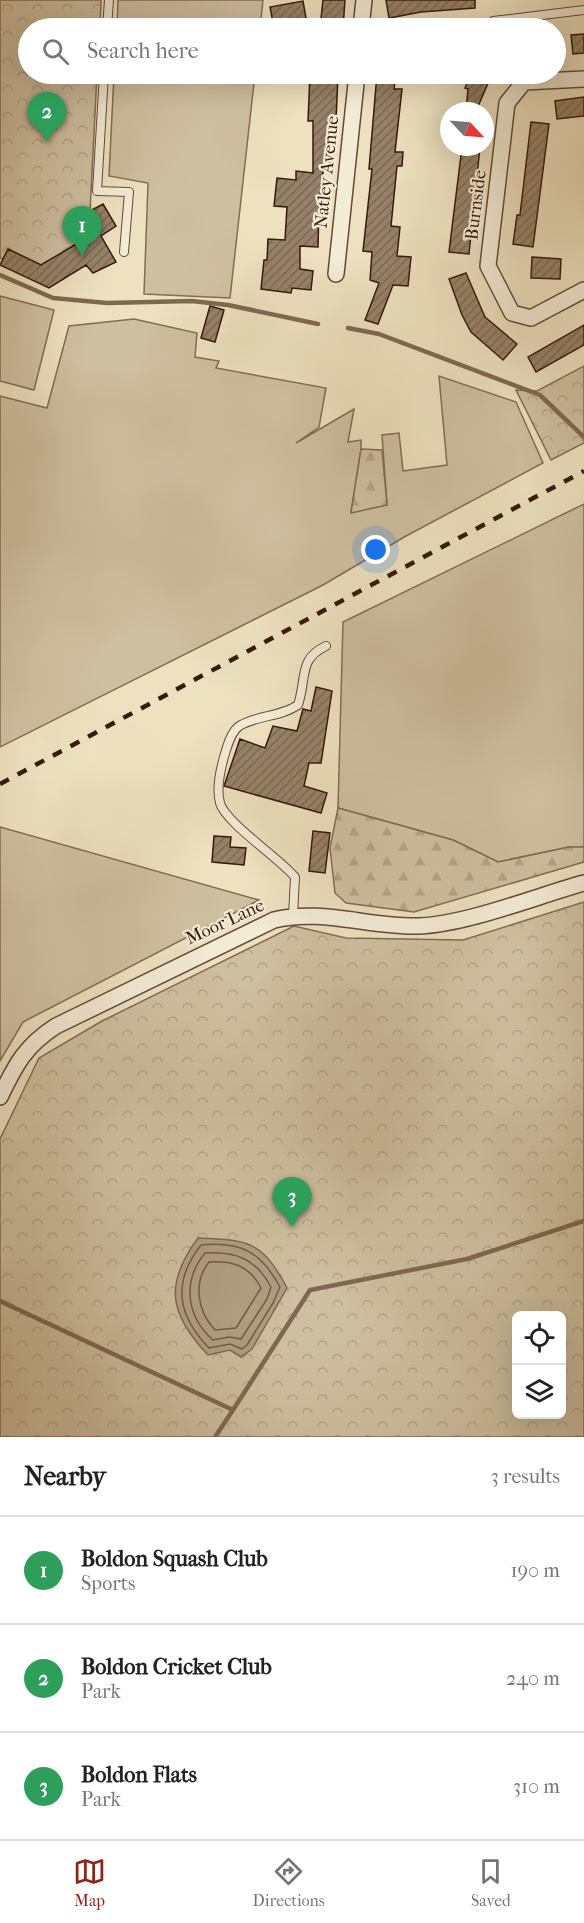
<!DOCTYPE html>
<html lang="en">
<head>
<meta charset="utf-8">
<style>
	:root { --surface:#fff; --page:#f6f6f6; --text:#222; --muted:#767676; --line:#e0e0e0; --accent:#8f2418 }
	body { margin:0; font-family:"IM FELL French Canon",serif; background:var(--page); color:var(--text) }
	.controls { position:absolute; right:18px; bottom:18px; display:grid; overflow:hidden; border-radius:9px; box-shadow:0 6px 24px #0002 }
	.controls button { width:54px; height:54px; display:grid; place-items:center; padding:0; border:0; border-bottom:2px solid var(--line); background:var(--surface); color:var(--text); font:30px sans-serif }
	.compass { position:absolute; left:440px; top:102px; width:54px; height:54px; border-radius:50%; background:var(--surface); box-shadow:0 6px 24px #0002; rotate:116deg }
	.you { position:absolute; left:376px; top:550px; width:21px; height:21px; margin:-15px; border:4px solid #fff; border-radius:50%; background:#1a73e8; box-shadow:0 0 0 9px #1a73e833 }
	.badge { display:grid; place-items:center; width:39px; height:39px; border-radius:50%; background:var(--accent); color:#fff; font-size:20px; font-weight:700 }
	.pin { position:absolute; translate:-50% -50px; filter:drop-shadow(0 2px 3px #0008) }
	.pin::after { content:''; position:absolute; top:32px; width:21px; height:18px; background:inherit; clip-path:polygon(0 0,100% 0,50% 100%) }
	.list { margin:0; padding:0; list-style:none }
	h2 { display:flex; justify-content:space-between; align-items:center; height:78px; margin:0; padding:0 24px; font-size:26px }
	h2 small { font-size:20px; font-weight:400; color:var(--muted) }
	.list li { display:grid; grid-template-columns:39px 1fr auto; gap:18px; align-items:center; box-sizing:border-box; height:108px; padding:0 24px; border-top:2px solid var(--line) }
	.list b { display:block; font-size:22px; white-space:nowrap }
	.list p { margin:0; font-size:20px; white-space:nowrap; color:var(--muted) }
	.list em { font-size:20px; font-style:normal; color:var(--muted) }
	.icon { flex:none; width:33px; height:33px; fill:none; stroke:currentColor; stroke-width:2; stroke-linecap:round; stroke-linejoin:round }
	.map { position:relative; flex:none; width:584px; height:1437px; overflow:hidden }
	.search { position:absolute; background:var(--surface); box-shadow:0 6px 24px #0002; left:18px; right:18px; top:18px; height:66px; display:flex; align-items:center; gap:15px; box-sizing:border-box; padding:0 21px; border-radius:33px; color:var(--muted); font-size:22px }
	.sheet { height:402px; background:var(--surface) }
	nav { display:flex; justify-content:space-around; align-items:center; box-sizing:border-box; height:84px; border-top:2px solid var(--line); background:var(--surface); font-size:16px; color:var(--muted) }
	nav a { display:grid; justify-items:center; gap:3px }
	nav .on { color:var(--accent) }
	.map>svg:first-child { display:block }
</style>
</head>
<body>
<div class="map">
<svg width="584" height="1437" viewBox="0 0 584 1437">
	<defs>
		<pattern id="forest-firs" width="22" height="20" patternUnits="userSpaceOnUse" patternTransform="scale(1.5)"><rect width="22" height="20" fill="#cebfa0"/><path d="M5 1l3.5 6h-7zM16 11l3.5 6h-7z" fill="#b2a388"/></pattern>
		<pattern id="park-crowns" width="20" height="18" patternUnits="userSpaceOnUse" patternTransform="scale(1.5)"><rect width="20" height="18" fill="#cebfa0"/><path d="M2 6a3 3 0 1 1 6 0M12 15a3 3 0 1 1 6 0" fill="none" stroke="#b2a388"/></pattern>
		<pattern id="building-hatch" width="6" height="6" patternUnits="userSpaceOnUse" patternTransform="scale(1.5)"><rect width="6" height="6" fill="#968168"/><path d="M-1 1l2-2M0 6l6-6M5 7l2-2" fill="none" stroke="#7b6954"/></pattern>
	</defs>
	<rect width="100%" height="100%" fill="#ede1bf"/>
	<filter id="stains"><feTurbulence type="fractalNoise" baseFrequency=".00333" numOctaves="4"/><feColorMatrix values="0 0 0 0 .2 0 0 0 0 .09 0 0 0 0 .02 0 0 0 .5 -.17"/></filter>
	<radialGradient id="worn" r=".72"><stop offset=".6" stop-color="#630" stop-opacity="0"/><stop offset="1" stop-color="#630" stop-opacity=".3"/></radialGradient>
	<path fill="#cebfa0" stroke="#836c55" stroke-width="1.5" d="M118,0H263L260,28H117Z
		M114,74H255L230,298L144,294L148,183L109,176Z
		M0,296L54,310L34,390L0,381Z
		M134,319L197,333L195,357L219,361L216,368L326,388L319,427L296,443L354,409L348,442L361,440V449L351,512L387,505L382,435L399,433L403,471L447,465L439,376L516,402L543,463L406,536L323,585L0,747V396L47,408L69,326Z
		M584,504V847H569L498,862L453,840L338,808L343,622Z
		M0,827L259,900L23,1022L0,1061Z"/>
	<path fill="url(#forest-firs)" stroke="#836c55" stroke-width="1.5" d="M361,449L382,450L387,505L351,513Z
		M338,808L453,840L498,862L569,847H584V862L414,912L346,903L335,893L330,848Z"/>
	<path fill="url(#park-crowns)" stroke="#836c55" stroke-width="1.5" fill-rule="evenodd" d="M0,0H101L100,28H28V74H97L90,211L77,218L90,236L41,265L8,249L3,259L0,258Z
		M584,366V443L551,460L516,390L537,391Z
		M584,902V1437H0V1139L39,1058L102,1021L294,926L346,938L463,940ZM516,1316H562V1414H516Z"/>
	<path fill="#af9d81" stroke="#7f6851" stroke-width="1.5" d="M198,1238C249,1240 262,1241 287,1288L252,1349L241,1357L230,1350L208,1355C169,1314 164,1284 198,1238Z"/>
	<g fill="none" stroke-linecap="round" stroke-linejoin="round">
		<path stroke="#745a46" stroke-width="1.5" d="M201,1245C241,1241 261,1252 280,1287L273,1303L247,1345L242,1349L230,1344L209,1348C177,1315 172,1282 201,1245Z
			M205,1253C236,1251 256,1259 271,1287L267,1299L241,1339L229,1337L213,1340C186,1316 182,1281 205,1253Z
			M209,1262C232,1260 250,1266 261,1288L236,1328L215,1330C197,1311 193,1282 209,1262Z"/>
		<path stroke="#7f6851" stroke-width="4.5" d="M0,275L53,298L107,303L192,301L228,305L318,324
			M348,328L379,334L540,395L584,437
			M0,1301L233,1410L310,1290L467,1259L584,1221
			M215,1437L233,1410"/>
	</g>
	<path fill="url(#building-hatch)" stroke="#38180a" stroke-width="1.5" d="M323,0H345L343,28H320Z
		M386,0H475V8L421,12L389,18Z
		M303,1L307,24L274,28L270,7Z
		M584,34V53L573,54L571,35Z
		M310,74H338L336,121H329L330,165H324L319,205L318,247L300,246V269L313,271L311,290L292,288L291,293L261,289L264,260H267L268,239L285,240L287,207L274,206L277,178L296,180V171L313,173V121H308Z
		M377,74H396L394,89H402L395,152H403L402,166H397L391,226L400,227L397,256L411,257L408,286L393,285L378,324L365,320L379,283L370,280L372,252L363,251L372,169H369Z
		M471,74H492L476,111H466L468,89L465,88Z
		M584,97V116L557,119L555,101Z
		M531,122L549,124L533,247L513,244L517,215H520Z
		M462,147H480L469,254L449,252Z
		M103,204L116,226L101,236L116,262L93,273L86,265L49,288L0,265L8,249L41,265L90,236L77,218Z
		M532,257L561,259L560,279L531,278Z
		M466,273L485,317L517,344L503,360L471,332L462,315L449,279Z
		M210,306L224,310L215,342L201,338Z
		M584,325V345L536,372L528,357Z
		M316,687L332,691L321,763H309L304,786L327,793L321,813L224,786L240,739L265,748L273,726L297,731L303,709L311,711Z
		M313,831L330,833L325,873L309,871Z
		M214,836L231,837L230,847L246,848L244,865L212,862Z"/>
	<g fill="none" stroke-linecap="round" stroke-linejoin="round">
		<defs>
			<path id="service" d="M493,21L584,10
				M107,28L109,0
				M104,74L97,191L129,192L124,252
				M293,916L295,877C279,858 225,822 220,803C216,788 220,771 224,757C227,747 231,730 241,725C259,715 280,717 298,705C307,678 298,659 326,646"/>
			<path id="minor" d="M361,28L364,0
				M584,79L524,82L507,103L488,266L512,313L531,318L584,290
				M336,274L357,74
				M0,1097C16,1064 25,1046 56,1026L274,920C321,908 372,928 420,926C467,924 537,896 584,883"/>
		</defs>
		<use href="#service" stroke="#654a37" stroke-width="10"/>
		<use href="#minor" stroke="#654a37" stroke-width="18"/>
		<use href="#service" stroke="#f3ecd5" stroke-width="8"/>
		<use href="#minor" stroke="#f3ecd5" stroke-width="15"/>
		<path stroke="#38180a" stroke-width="4.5" stroke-dasharray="10 10" stroke-linecap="butt" d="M0,784L584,471"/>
	</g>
	<g text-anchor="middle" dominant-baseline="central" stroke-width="4.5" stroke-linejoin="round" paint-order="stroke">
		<g font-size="18" fill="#38180a" stroke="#f3ecd5">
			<text transform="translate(327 172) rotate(-84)">Natley Avenue</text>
			<text transform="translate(476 205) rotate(-83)">Burnside</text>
			<text transform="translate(225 922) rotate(-25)">Moor Lane</text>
		</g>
	</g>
	<rect width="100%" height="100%" filter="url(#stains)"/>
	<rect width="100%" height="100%" fill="url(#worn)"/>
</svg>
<div class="controls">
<button><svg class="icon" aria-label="locate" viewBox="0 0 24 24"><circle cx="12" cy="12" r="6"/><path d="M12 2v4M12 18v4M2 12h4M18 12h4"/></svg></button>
<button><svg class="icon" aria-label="layers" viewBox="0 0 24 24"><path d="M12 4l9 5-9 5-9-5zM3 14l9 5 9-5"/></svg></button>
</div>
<svg class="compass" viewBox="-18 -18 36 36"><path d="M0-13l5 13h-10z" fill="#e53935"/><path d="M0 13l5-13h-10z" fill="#767676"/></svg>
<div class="you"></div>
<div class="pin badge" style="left:82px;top:256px;background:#2e9e5b">1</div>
<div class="pin badge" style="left:47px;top:142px;background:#2e9e5b">2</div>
<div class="pin badge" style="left:292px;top:1227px;background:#2e9e5b">3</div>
<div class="search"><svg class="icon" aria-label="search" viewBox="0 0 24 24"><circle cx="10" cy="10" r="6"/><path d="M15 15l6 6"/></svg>Search here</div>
</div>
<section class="sheet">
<h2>Nearby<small>3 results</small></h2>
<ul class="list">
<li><span class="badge" style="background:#2e9e5b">1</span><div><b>Boldon Squash Club</b><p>Sports</p></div><em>190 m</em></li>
<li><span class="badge" style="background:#2e9e5b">2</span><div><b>Boldon Cricket Club</b><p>Park</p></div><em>240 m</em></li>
<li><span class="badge" style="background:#2e9e5b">3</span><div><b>Boldon Flats</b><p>Park</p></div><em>310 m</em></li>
</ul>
</section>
<nav>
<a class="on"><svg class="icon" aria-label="map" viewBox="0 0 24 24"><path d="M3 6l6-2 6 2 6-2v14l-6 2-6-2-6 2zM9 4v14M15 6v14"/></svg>Map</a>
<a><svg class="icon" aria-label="directions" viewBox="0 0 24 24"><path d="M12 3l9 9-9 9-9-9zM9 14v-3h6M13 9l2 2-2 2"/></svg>Directions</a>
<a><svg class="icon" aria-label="saved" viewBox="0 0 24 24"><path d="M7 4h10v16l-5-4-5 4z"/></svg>Saved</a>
</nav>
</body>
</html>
